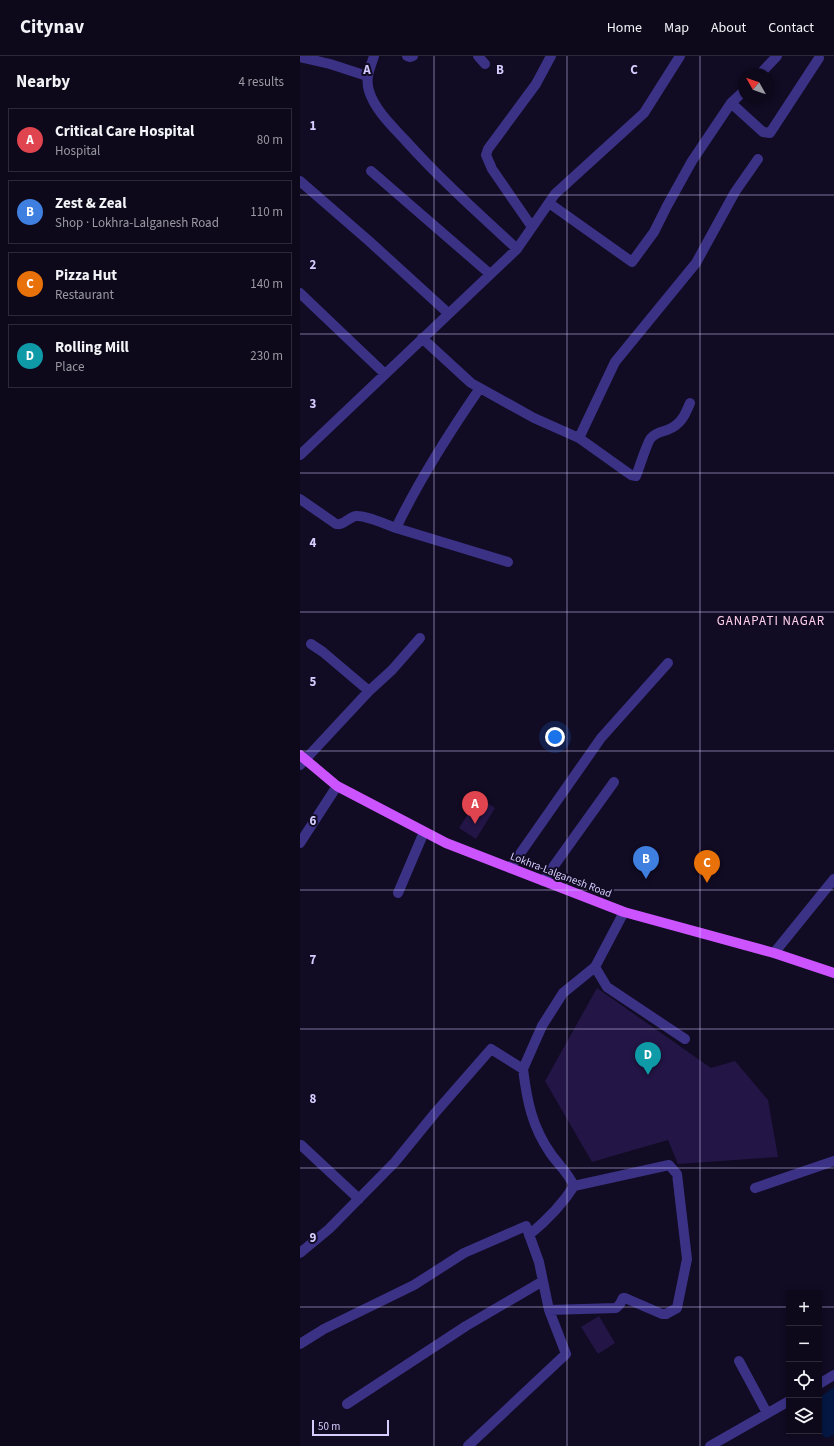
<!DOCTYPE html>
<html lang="en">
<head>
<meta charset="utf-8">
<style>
	:root { --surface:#0d081a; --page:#161123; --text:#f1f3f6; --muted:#9a9aa2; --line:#2d2939; --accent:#00cef8 }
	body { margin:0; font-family:"Source Sans 3",sans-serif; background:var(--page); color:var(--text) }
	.controls { position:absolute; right:12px; bottom:12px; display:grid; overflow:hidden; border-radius:0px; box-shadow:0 2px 6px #0003 }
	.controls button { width:36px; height:36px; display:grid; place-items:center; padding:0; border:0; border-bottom:1px solid var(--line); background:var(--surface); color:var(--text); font:20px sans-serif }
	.compass { position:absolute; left:438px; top:12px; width:36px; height:36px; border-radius:50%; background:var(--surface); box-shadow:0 2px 6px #0003; rotate:310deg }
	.scale { position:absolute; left:12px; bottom:10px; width:77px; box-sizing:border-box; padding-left:4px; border:2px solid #d6cdff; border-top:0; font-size:11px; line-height:14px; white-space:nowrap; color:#d6cdff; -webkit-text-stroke:3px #110b23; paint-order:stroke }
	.you { position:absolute; left:255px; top:681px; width:14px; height:14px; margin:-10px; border:3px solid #fff; border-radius:50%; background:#1a73e8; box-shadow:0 0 0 6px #1a73e833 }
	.badge { display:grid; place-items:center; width:26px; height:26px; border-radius:50%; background:var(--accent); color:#fff; font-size:13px; font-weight:700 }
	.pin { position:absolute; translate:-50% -33px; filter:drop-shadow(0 1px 2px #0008) }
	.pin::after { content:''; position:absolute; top:21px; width:14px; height:12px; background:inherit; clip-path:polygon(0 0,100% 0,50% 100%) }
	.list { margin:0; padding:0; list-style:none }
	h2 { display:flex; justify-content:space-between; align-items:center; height:52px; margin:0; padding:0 16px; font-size:17px }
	h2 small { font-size:13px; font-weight:400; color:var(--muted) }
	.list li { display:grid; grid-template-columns:26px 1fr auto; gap:12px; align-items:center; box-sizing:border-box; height:64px; margin:0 8px 8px; padding:0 8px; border:1px solid var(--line); border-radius:0px }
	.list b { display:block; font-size:15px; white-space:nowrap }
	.list p { margin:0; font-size:13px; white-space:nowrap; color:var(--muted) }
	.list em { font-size:13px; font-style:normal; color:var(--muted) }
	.icon { flex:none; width:22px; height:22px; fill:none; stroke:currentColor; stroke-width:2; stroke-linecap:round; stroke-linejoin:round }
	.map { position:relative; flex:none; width:534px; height:1390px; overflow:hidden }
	header { display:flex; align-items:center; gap:24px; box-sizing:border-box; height:56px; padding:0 20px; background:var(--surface); border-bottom:1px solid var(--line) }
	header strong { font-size:19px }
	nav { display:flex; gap:22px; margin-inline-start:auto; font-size:14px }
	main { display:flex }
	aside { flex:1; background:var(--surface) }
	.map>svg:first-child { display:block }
</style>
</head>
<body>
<header>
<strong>Citynav</strong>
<nav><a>Home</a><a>Map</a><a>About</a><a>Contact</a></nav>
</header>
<main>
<aside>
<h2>Nearby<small>4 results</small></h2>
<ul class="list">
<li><span class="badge" style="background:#e0444e">A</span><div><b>Critical Care Hospital</b><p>Hospital</p></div><em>80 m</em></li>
<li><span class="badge" style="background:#3f7fe0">B</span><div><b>Zest &amp; Zeal</b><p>Shop · Lokhra-Lalganesh Road</p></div><em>110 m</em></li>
<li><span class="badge" style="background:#e8710a">C</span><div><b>Pizza Hut</b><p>Restaurant</p></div><em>140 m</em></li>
<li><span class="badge" style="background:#0f9aa8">D</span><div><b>Rolling Mill</b><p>Place</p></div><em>230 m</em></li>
</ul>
</aside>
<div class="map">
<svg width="534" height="1390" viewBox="0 0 534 1390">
	<rect width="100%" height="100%" fill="#110b23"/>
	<path fill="#041742" d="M534,1331V1379L526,1382L518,1375H519V1342Z"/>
	<path fill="#231545" d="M179,741L195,752L176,783L159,772Z
		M297,932L411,1012L435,1005L468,1044L478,1101L378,1108L368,1084L292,1106L245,1025Z
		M299,1260L315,1287L298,1298L281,1271Z"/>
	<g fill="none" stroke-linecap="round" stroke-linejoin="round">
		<path stroke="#3b3286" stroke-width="10" d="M74,0C70,13 65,21 69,35C75,54 92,70 105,84C140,123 179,158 217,193
			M107,0L110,1L113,0
			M178,0L185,8
			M0,1L30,8L67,20
			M460,18L477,0
			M431,47L463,76L470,77L519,2
			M71,115L190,218
			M0,125L69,185L148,257
			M249,147L332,206L354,176L367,150L392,105L431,47L444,35
			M232,171L192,113L186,99L188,93L236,28L251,0
			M0,237L85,318
			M122,282L171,327L234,362L279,382L315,306L396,207L435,136L458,103
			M279,382L331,419L336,420C339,413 347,386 351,382C355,377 361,376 367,374C381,369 385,359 390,347
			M0,399L217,193L255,138L344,57L380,0
			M0,443L36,468C43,470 49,461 56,460C66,459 85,468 96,472C120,422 149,377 180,332
			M96,472L208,506
			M11,588L23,596L69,635
			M0,709L69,635L92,614L120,582
			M0,787L37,730
			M210,812L301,682L368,607
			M243,825L314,726
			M98,837L124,776
			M474,897L534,823
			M295,911L307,931L385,983
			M223,1013C227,1045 232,1071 251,1098C259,1109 268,1117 274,1130C262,1149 246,1165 229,1179
			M1,1089L59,1143
			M455,1132L534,1105
			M0,1197L29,1173L95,1106L135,1057L191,993L223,1013L242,970L263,937L295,911L324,856
			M249,1254L316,1252L320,1248L323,1242H325L362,1258H366L377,1252L387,1203L377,1118L369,1109L274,1130
			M0,1288L24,1273L114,1229L164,1197L226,1170L239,1206L249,1254L266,1298L168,1390
			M439,1305L467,1357
			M519,1328L534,1319
			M47,1348L166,1270L243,1225
			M410,1390L489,1345"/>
		<path stroke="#cb54ff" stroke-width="10" d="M0,699L37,730L146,787L324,856L474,897L534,917"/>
	</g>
	<path fill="none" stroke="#d6cdff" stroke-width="1" stroke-opacity="0.55" d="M134,0V1390M267,0V1390M400,0V1390M0,139H534M0,278H534M0,417H534M0,556H534M0,695H534M0,834H534M0,973H534M0,1112H534M0,1251H489M519,1251H534"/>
	<g text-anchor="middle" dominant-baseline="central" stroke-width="4" stroke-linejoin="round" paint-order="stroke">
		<g font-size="11" fill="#d6cdff" stroke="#110b23">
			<text transform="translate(261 819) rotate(21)">Lokhra-Lalganesh Road</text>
		</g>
		<g font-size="13" letter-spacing="1" fill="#ffcfea" stroke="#110b23">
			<text x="471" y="565">GANAPATI NAGAR</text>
		</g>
	</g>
	<g font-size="13" text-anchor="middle" font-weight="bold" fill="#d6cdff" stroke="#110b23" stroke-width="4" stroke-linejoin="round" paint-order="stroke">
		<text x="67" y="18">A</text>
		<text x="200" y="18">B</text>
		<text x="334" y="18">C</text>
		<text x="13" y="74">1</text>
		<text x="13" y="213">2</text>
		<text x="13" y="352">3</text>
		<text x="13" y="491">4</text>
		<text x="13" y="630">5</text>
		<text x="13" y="769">6</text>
		<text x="13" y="908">7</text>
		<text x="13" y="1047">8</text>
		<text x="13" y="1186">9</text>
	</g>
</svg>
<div class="controls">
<button>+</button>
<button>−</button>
<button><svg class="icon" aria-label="locate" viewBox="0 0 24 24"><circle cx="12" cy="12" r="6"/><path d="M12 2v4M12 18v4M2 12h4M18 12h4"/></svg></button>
<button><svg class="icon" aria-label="layers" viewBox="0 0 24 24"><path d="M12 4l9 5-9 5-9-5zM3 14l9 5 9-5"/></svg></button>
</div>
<svg class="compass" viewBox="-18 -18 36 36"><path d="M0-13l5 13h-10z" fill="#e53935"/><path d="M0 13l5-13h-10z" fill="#9a9aa2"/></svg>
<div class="scale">50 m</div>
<div class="you"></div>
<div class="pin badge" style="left:175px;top:768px;background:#e0444e">A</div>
<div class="pin badge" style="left:346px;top:823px;background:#3f7fe0">B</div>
<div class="pin badge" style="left:407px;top:827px;background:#e8710a">C</div>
<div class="pin badge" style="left:348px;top:1019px;background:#0f9aa8">D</div>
</div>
</main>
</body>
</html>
